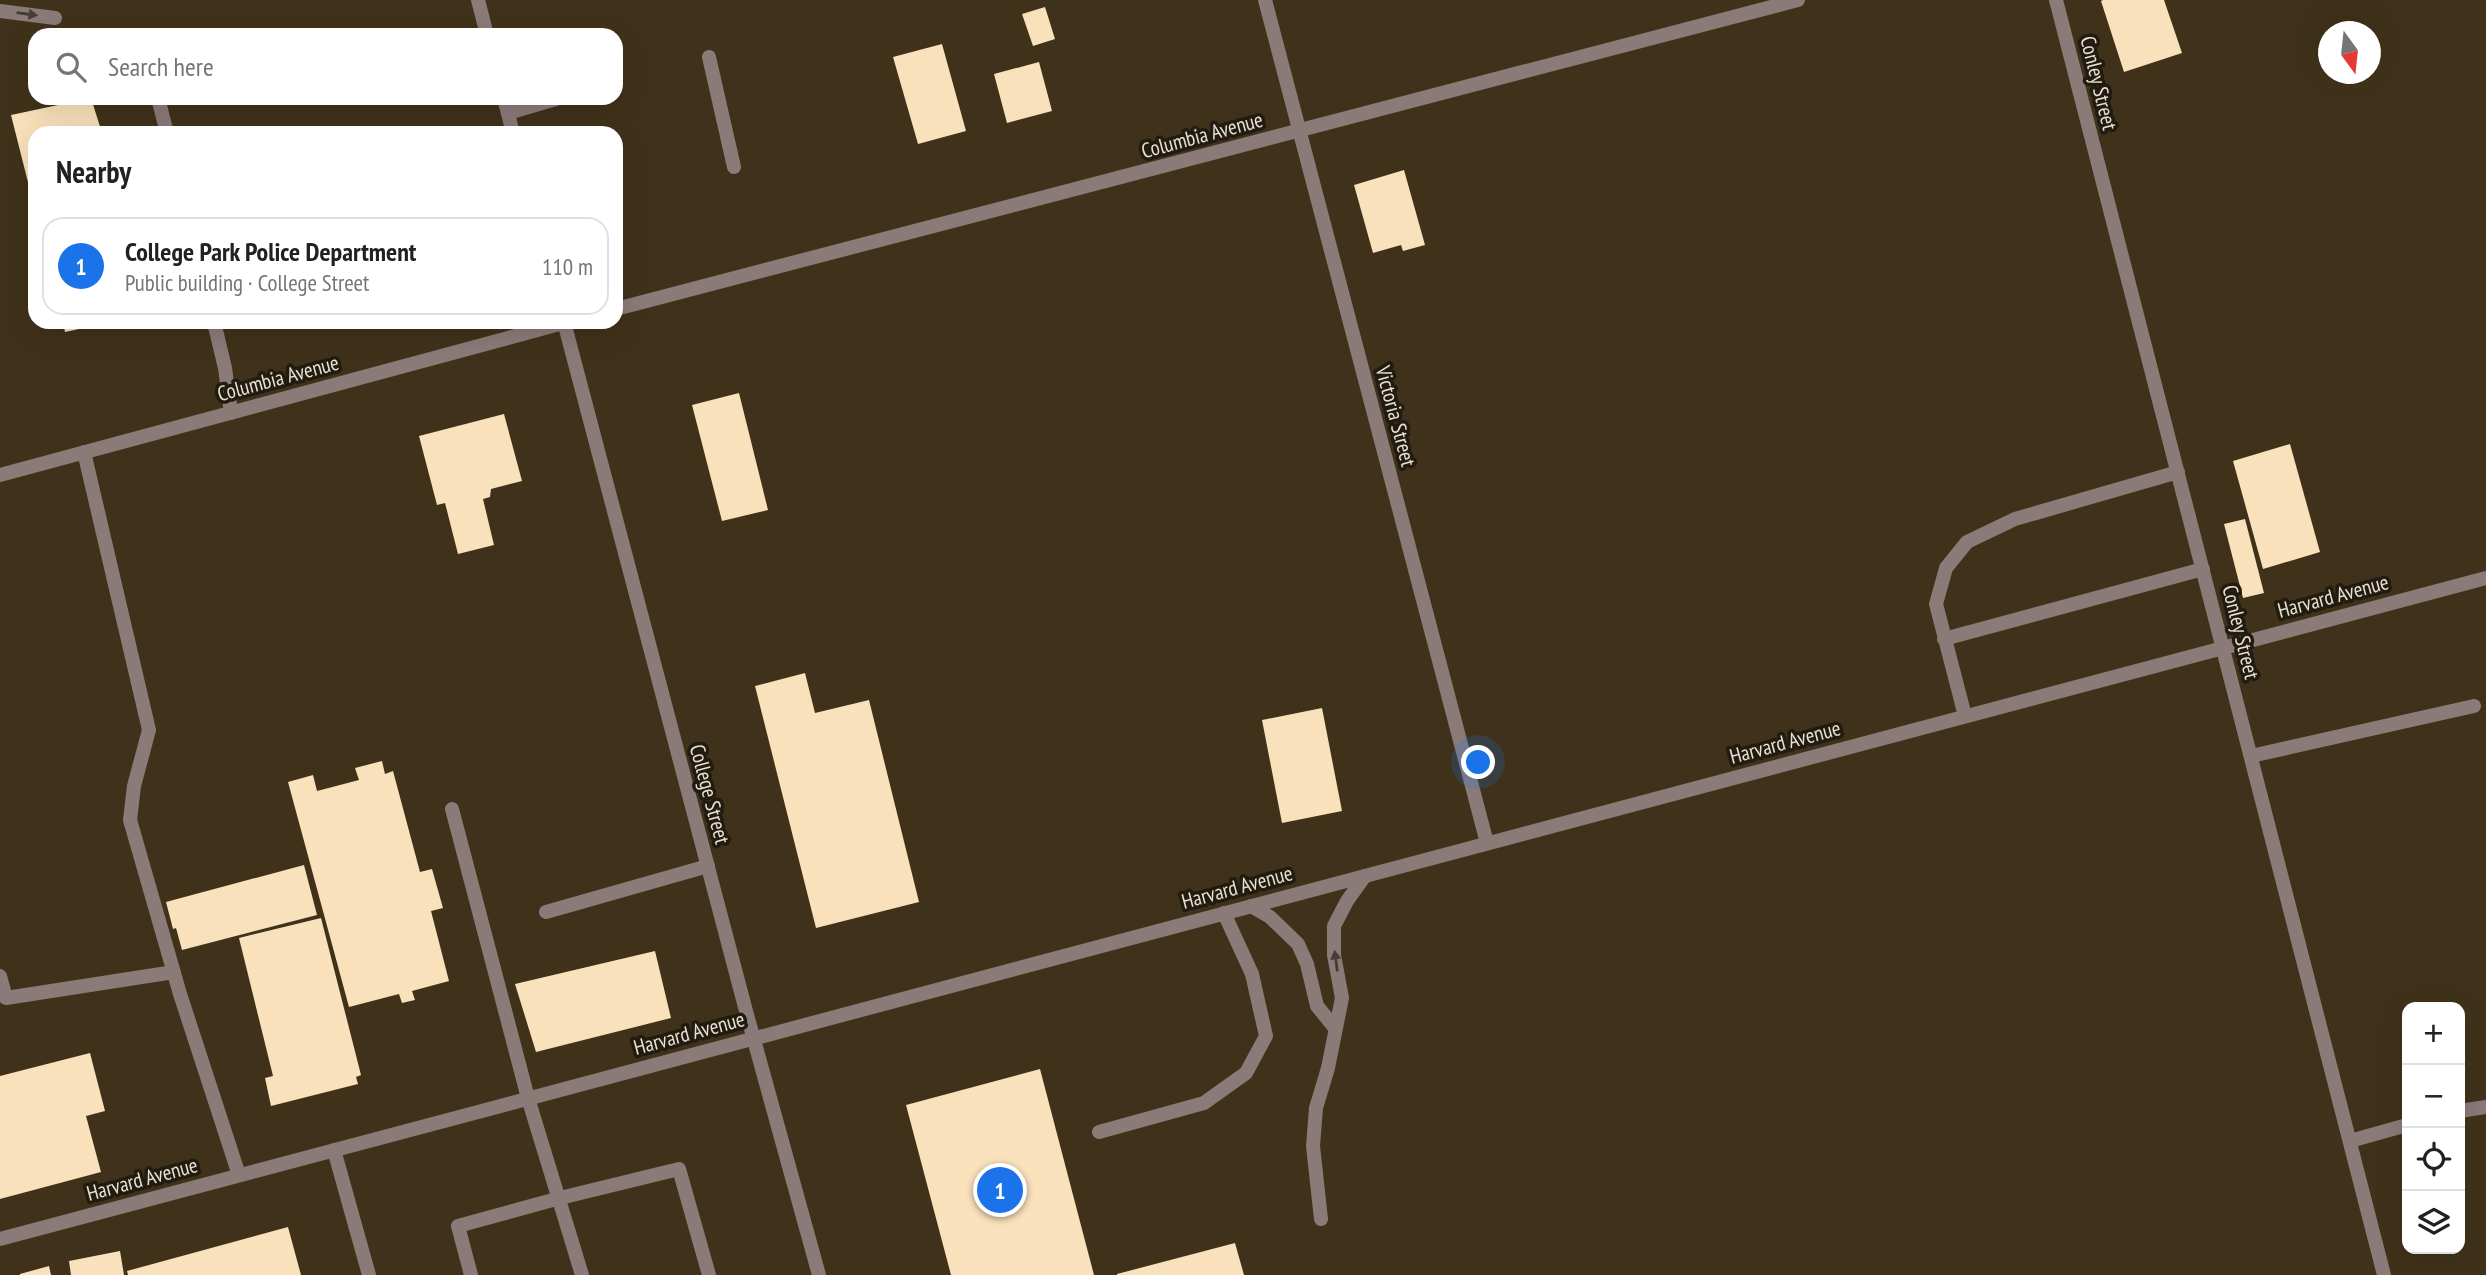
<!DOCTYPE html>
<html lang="en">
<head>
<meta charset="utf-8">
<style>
	:root { --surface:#fff; --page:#f2f2f2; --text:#202124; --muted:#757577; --line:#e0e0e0; --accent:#1a73e8 }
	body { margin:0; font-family:"PT Sans Narrow",sans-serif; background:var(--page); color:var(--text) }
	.controls { position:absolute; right:21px; bottom:21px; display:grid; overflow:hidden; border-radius:14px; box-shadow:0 7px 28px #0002 }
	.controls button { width:63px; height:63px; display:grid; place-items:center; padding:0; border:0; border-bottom:2px solid var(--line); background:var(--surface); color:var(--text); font:35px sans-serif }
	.compass { position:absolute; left:2318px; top:21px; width:63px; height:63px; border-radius:50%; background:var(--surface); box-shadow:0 7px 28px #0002; rotate:165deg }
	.you { position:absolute; left:1479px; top:763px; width:24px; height:24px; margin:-18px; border:5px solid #fff; border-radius:50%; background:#1a73e8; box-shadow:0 0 0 10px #1a73e833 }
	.badge { display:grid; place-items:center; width:46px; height:46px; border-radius:50%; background:var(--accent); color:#fff; font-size:23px; font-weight:700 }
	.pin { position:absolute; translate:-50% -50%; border:4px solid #fff; box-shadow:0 2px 7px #0006 }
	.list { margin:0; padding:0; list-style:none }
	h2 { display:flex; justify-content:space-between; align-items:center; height:91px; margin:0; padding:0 28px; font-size:30px }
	h2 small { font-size:23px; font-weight:400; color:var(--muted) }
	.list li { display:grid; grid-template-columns:46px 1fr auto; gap:21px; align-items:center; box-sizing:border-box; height:98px; margin:0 14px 14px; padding:0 14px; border:2px solid var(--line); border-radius:21px }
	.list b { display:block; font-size:26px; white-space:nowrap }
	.list p { margin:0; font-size:23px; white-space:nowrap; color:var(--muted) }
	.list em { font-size:23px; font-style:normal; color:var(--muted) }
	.icon { flex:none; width:38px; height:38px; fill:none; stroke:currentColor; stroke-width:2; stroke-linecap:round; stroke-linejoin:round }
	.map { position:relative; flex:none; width:2486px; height:1275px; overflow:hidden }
	.search { position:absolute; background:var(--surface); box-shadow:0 7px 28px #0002; left:28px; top:28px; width:595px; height:77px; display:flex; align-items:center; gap:18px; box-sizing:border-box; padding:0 24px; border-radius:21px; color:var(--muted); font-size:26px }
	.panel { position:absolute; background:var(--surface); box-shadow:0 7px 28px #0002; left:28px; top:126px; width:595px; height:203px; border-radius:21px }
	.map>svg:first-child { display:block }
</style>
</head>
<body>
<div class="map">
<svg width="2486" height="1275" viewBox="0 0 2486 1275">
	<rect width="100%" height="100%" fill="#40321a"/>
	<path fill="#f9e1bb" d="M2103,0H2164L2182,53L2124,72L2101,1Z
		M1045,7L1055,39L1033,46L1022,14Z
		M942,44L966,131L918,144L893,57Z
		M1039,62L1052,111L1007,123L994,74Z
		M91,98L102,133H35L34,206L11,115Z
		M1404,170L1425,245L1403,251L1401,245L1373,253L1354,185Z
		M63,322H107V323L65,332Z
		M739,393L768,510L722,521L692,405Z
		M504,414L522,481L491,489L490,497L483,499L494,545L458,554L445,503L437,505L419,436Z
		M2290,444L2320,552L2263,569L2233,461Z
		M2245,519L2264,593L2243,598L2224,524Z
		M805,673L815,713L869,700L919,902L816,928L755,686Z
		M1322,708L1342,811L1282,823L1262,720Z
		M382,761L385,774L393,771L420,872L432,869L443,908L431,911L449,981L412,991L415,1000L402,1003L399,994L349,1007L288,782L313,775L317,791L359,780L355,768Z
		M304,865L317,915L182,950L176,928L173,929L166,902Z
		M321,918L361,1075L356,1077L358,1084L271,1106L265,1078L273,1076L239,938Z
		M655,951L671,1018L536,1052L515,984Z
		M90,1053L105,1111L86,1116L101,1172L0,1199V1076Z
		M1040,1069L1094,1275H951L906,1105Z
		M288,1227L301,1275H128L127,1271Z
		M1235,1243L1244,1275H1117V1274Z
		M120,1251L124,1275H71L69,1261Z
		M49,1266L51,1275H20V1274Z"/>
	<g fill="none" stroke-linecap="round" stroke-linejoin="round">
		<path stroke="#8a7b79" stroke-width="14" d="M0,11L55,18
			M709,57L734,167
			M158,98L167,133
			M508,113L556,99
			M214,322L225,368L231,413
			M84,452L149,730L134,786L130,820L180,994L239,1175
			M1944,639L2203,569
			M1965,716L1936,604L1946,568L1967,542L2015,519L2178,472
			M2251,756L2474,706
			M452,809L528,1098L582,1275
			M1251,906L1270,917L1298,944L1307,964L1317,1006L1335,1028
			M546,912L708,866
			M0,976L6,998L174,972
			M2460,1111L2486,1107
			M1099,1132L1204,1103L1246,1073L1266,1036L1252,974L1224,913
			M2350,1141L2407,1125
			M334,1150L369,1275
			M1321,1219L1313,1146L1316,1108L1328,1068L1342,998L1334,955V926L1347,901L1365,876
			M471,1275L458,1226L560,1198L679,1169L709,1275"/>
		<path stroke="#8a7b79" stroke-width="14" d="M478,0L487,35
			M1265,0L1487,843
			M2056,0L2384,1275
			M504,98L513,133
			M616,309L1798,0
			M564,322L746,1011L819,1275
			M0,475L567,322"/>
		<path stroke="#8a7b79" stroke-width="14" d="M0,1239L2486,578"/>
	</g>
	<defs><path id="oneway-solid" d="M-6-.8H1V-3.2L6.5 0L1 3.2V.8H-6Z" transform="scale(1.75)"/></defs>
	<g fill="#463d35">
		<use href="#oneway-solid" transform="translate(27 14) rotate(8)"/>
		<use href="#oneway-solid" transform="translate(1336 961) rotate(-98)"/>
	</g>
	<g text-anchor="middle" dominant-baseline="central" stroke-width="7" stroke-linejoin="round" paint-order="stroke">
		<g font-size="21" fill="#e8e0d2" stroke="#211b10">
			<text transform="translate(2099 83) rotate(76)">Conley Street</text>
			<text transform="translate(1202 135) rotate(-15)">Columbia Avenue</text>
			<text transform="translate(278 378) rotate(-15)">Columbia Avenue</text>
			<text transform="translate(1396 416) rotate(75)">Victoria Street</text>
			<text transform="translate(2333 596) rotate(-15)">Harvard Avenue</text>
			<text transform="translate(2241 632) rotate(76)">Conley Street</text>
			<text transform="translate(1785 742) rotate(-15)">Harvard Avenue</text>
			<text transform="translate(710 794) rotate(75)">College Street</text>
			<text transform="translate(1237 887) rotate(-15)">Harvard Avenue</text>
			<text transform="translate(689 1033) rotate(-15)">Harvard Avenue</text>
			<text transform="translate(142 1179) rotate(-15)">Harvard Avenue</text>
		</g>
	</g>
</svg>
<div class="controls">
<button>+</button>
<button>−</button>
<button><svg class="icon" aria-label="locate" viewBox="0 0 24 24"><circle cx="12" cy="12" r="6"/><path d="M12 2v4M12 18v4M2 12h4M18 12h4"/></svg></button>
<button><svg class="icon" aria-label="layers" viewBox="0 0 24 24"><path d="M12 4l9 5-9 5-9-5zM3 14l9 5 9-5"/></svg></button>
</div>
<svg class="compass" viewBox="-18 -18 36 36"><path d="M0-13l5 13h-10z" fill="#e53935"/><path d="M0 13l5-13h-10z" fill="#757577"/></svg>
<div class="you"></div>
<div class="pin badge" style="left:1000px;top:1190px">1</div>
<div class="search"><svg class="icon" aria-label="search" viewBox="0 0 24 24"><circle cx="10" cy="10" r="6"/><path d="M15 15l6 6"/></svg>Search here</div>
<section class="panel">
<h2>Nearby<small></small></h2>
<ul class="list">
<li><span class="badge">1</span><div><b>College Park Police Department</b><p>Public building · College Street</p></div><em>110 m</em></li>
</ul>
</section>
</div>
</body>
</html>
